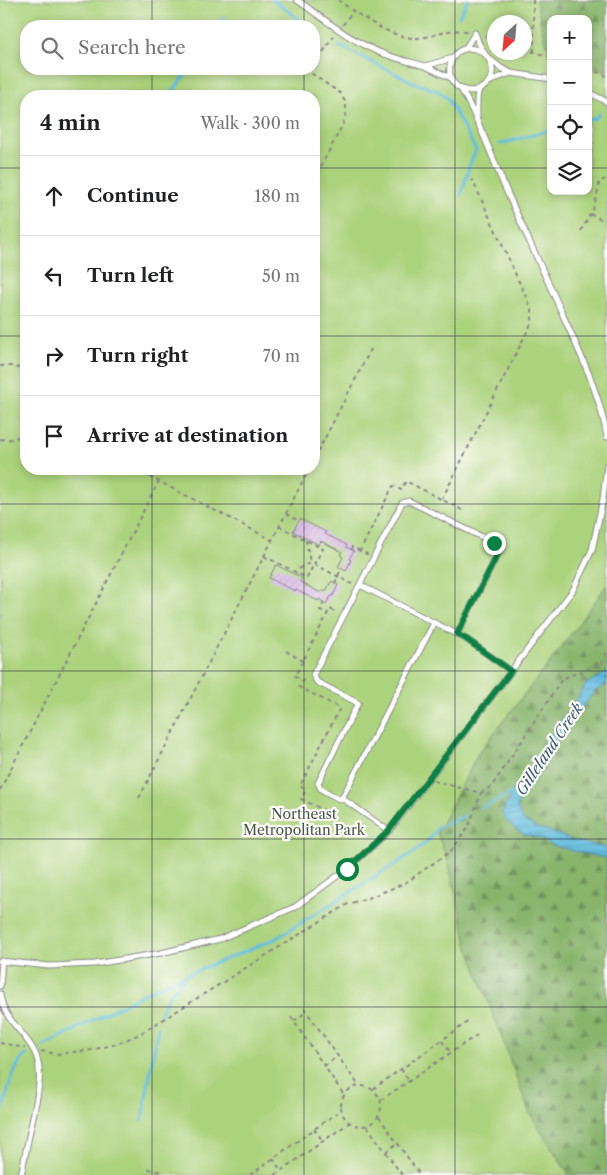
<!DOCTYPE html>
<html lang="en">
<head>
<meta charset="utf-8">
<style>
	:root { --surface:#fff; --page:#f2f2f2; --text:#202124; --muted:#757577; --line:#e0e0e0 }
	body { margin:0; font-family:"Libre Caslon Text",serif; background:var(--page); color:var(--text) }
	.controls { position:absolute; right:15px; top:15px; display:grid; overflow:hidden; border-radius:10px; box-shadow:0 2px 8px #0003 }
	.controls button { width:45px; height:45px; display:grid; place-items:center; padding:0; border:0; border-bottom:1px solid var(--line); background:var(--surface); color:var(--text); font:25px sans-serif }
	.compass { position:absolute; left:487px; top:15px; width:45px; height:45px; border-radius:50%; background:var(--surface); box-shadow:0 2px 8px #0003; rotate:206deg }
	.stop { position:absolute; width:15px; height:15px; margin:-11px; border:4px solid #0b8043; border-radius:50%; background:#fff }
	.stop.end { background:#0b8043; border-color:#fff; box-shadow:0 1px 5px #0008 }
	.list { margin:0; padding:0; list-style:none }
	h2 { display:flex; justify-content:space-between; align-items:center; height:65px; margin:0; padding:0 20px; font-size:21px }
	h2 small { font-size:16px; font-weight:400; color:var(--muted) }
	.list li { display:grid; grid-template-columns:32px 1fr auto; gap:15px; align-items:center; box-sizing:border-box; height:80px; padding:0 20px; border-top:1px solid var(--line) }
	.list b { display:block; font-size:19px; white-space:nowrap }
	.list em { font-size:16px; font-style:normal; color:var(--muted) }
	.icon { flex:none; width:28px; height:28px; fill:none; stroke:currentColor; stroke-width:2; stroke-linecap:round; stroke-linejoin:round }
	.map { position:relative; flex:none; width:607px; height:1175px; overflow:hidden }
	.search { position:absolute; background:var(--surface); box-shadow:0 2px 8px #0003; left:20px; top:20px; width:300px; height:55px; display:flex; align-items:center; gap:12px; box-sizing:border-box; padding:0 18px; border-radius:20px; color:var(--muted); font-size:19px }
	.panel { position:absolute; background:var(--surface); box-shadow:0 2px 8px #0003; left:20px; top:90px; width:300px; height:385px; border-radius:20px }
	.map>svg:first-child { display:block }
</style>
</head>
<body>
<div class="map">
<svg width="607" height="1175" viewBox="0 0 607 1175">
	<defs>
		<pattern id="forest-firs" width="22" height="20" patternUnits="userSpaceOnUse" patternTransform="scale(1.25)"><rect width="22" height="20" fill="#88b46c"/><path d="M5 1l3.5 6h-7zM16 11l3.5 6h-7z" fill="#6f925a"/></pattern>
		<pattern id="water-rules" width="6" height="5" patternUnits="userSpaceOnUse" patternTransform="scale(1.25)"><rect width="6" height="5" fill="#60bcde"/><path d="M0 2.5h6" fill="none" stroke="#53a1bf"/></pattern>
		<pattern id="building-hatch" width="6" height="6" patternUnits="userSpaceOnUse" patternTransform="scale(1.25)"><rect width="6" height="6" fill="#d4b4e4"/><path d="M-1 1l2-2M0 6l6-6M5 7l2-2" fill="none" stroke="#b69ac4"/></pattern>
	</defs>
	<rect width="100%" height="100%" fill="#fdfcf7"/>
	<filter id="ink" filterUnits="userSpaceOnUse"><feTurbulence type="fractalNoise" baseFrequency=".02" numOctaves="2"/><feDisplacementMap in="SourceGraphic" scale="10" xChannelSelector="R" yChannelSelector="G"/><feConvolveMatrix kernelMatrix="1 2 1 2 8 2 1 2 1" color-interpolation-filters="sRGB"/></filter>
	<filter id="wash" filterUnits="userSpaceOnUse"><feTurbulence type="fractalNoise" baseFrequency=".0096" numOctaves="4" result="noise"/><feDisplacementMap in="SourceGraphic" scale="20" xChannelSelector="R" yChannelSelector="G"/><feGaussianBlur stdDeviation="1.12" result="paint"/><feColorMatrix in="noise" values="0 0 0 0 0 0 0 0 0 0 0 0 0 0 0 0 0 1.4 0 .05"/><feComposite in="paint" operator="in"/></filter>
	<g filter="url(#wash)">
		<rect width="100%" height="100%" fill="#f1edd7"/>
		<path fill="#abd27c" stroke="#667a5c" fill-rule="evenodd" d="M0,0H607V1175H0ZM551,19H588V191H551ZM494,22H524V52H494ZM26,26H314V69H26ZM26,96H314V469H26Z"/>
		<path fill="url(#forest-firs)" stroke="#556b54" d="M536,0H607V71L588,65V19H551V51L549,50L544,38Z
			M607,585V1175H569L530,1114L467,944L449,864L437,833L479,752L557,653Z"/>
		<path fill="url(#water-rules)" stroke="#416f8c" d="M607,672V684L593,693L579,713L561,734L540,773L523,794L517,807L520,815L523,820L537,828L546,830L572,840L607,848V858L590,855L551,845L542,839L525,835L515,829L506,820L502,813L513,790L535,765L541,751L559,723L573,705L586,684Z"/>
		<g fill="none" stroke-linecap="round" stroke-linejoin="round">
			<path stroke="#60bcde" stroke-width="3" d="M273,0L303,22
				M459,16L468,0
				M218,26L224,17
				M339,46L415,83L438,91L447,98L476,150L470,164L461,195
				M169,96L190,69
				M588,120L594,119L599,114
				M500,144L551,130
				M481,808L514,792
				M161,1014C166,996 174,989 186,975
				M43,1046L157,987L275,939L413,853L431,838L437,828L464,816
				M0,1119C5,1104 13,1061 27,1055
				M142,1121L158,1027"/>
		</g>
		<g id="blocks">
			<path fill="url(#building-hatch)" d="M300,519L326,532L325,534L347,545L346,547L354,551L349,559L351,560L346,571L338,567L343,557L340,555L342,552L321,541L319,545L293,531Z
				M276,565L302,578L300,582L321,593L322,590L325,592L331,582L332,581L338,585L333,596H331L326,604L319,599L318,601L296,590L295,591L269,578Z"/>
		</g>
	</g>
	<g filter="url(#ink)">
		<use href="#blocks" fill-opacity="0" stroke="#8a8889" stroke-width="1"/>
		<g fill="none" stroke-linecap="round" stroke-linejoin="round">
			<defs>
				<path id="service" d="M297,0C324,19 352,42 384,54C397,59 411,62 425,66
					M475,33L479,44L484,52
					M465,49L475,33
					M511,73L551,79
					M451,78L425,66L453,58
					M489,82L500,77L511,73L501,68L491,60
					M461,89C482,125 494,164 511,201C529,241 548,281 566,322C583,360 600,395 607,437
					M588,92L607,102
					M477,117C477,110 476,95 479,90C481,88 484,87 486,85C491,80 494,72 491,64C489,57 483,51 475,49C443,42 438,98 479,90
					M360,585L466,639L511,671
					M434,623L342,798L339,799L321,789L318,783L358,703L317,682L313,675L402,503L409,501L494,543L501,548L457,634
					M342,798L389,831
					M0,961L49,966L95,964L161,953L220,939L295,907L347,869L389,831L573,590L592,550L603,499L607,465
					M0,986L2,961
					M0,994C3,1018 21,1029 33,1049C46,1071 36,1099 32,1122C28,1139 25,1157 21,1175"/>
			</defs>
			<use href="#service" stroke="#8a8889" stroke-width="7"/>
			<path stroke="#8a8889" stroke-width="2" stroke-dasharray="4 4" stroke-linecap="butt" d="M338,0C359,15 391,39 417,38C427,38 438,33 448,31C454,30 461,31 467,31
				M533,0L534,52
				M343,25L353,10
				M485,36L494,38
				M524,49L551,57
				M314,65L334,36
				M305,69L340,93L346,103V113L343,124L314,180
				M588,69L607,76
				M590,214L604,221
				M581,231L593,209L599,187V183L600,181L607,179
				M0,366C10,365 17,367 26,371
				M0,439C10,441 18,438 26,433
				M314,459L371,349
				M135,469L272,540
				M442,499L532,322V310L472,179
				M286,514L299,521
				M279,526L323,549L314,564L310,563L301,567L296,573
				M306,540L310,563
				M351,550L352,547L360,551
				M366,555L367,554L360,551L393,486L401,490L406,481L464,511
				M264,556L307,578L314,564L352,584
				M335,583L341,569
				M324,602L320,610L327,613
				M286,651L303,661
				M434,781L481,793L492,786L531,727L562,679L602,663L607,651
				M0,790L165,469
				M139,798L309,469
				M326,811L301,799L306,790L300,786L340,708L299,687L303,680L295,676L330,609L337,613
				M304,1008L359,1086
				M291,1017L344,1095
				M294,1021L306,1012
				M442,1041L451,1053
				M0,1043L25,1048
				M41,1051L57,1054L91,1050L116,1044L140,1034L348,904L371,897L405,883L451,851L468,828L481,793
				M324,1066L338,1056
				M401,1069L409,1081
				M341 1106a20 20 0 1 1 40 0a20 20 0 1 1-40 0Z
				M373,1089L469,1021
				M381,1100L477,1035
				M379,1117L420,1175
				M367,1126L402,1175
				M314,1129L323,1141
				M386,1152L397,1143
				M273,1158L281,1171
				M148,1169L162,1172L161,1175
				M250,1175L341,1110
				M275,1175L349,1123"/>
			<use href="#service" stroke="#fff" stroke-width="5"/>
		</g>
	</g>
	<g fill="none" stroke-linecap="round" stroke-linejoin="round" filter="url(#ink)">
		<path stroke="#0b8043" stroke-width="6" d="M347,869L388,831L511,671L466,639L457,634L501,548L494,543"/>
	</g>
	<path fill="none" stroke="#22223b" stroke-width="1" stroke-opacity="0.55" d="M152,0V26M304,0V26M455,0V1175M152,69V96M304,69V96M0,168H26M314,168H551M588,168H607M0,336H26M314,336H607M152,469V1175M304,469V1175M0,504H607M0,671H607M0,839H607M0,1007H607"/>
	<g text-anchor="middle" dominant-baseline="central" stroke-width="4.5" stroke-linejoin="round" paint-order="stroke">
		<g font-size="14" fill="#4b574e" stroke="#fdfcf7">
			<text x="304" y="814">Northeast<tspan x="304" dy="16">Metropolitan Park</tspan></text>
		</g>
		<g font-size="15" font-style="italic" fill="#385874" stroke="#fdfcf7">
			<text transform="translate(549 749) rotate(-56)">Gilleland Creek</text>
		</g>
	</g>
</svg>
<div class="controls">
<button>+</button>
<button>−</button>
<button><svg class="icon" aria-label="locate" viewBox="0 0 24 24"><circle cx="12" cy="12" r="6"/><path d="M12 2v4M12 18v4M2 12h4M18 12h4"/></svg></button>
<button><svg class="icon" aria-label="layers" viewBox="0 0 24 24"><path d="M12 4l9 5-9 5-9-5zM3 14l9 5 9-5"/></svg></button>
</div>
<svg class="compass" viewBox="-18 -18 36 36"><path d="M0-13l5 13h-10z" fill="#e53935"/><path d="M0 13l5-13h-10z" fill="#757577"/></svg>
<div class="stop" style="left:347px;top:869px"></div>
<div class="stop end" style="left:494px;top:543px"></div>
<div class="search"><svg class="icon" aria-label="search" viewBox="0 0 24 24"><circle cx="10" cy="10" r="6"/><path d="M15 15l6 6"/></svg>Search here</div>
<section class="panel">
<h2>4 min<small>Walk · 300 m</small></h2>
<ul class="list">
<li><svg class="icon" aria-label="ahead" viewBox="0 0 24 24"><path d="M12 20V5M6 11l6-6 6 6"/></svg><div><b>Continue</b></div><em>180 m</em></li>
<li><svg class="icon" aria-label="left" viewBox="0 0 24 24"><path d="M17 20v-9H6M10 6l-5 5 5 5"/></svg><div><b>Turn left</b></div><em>50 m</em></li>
<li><svg class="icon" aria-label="right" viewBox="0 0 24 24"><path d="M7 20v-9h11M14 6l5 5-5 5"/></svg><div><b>Turn right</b></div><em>70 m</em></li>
<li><svg class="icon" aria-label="arrive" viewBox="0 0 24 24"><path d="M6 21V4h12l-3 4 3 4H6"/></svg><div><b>Arrive at destination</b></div></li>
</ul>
</section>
</div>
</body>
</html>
